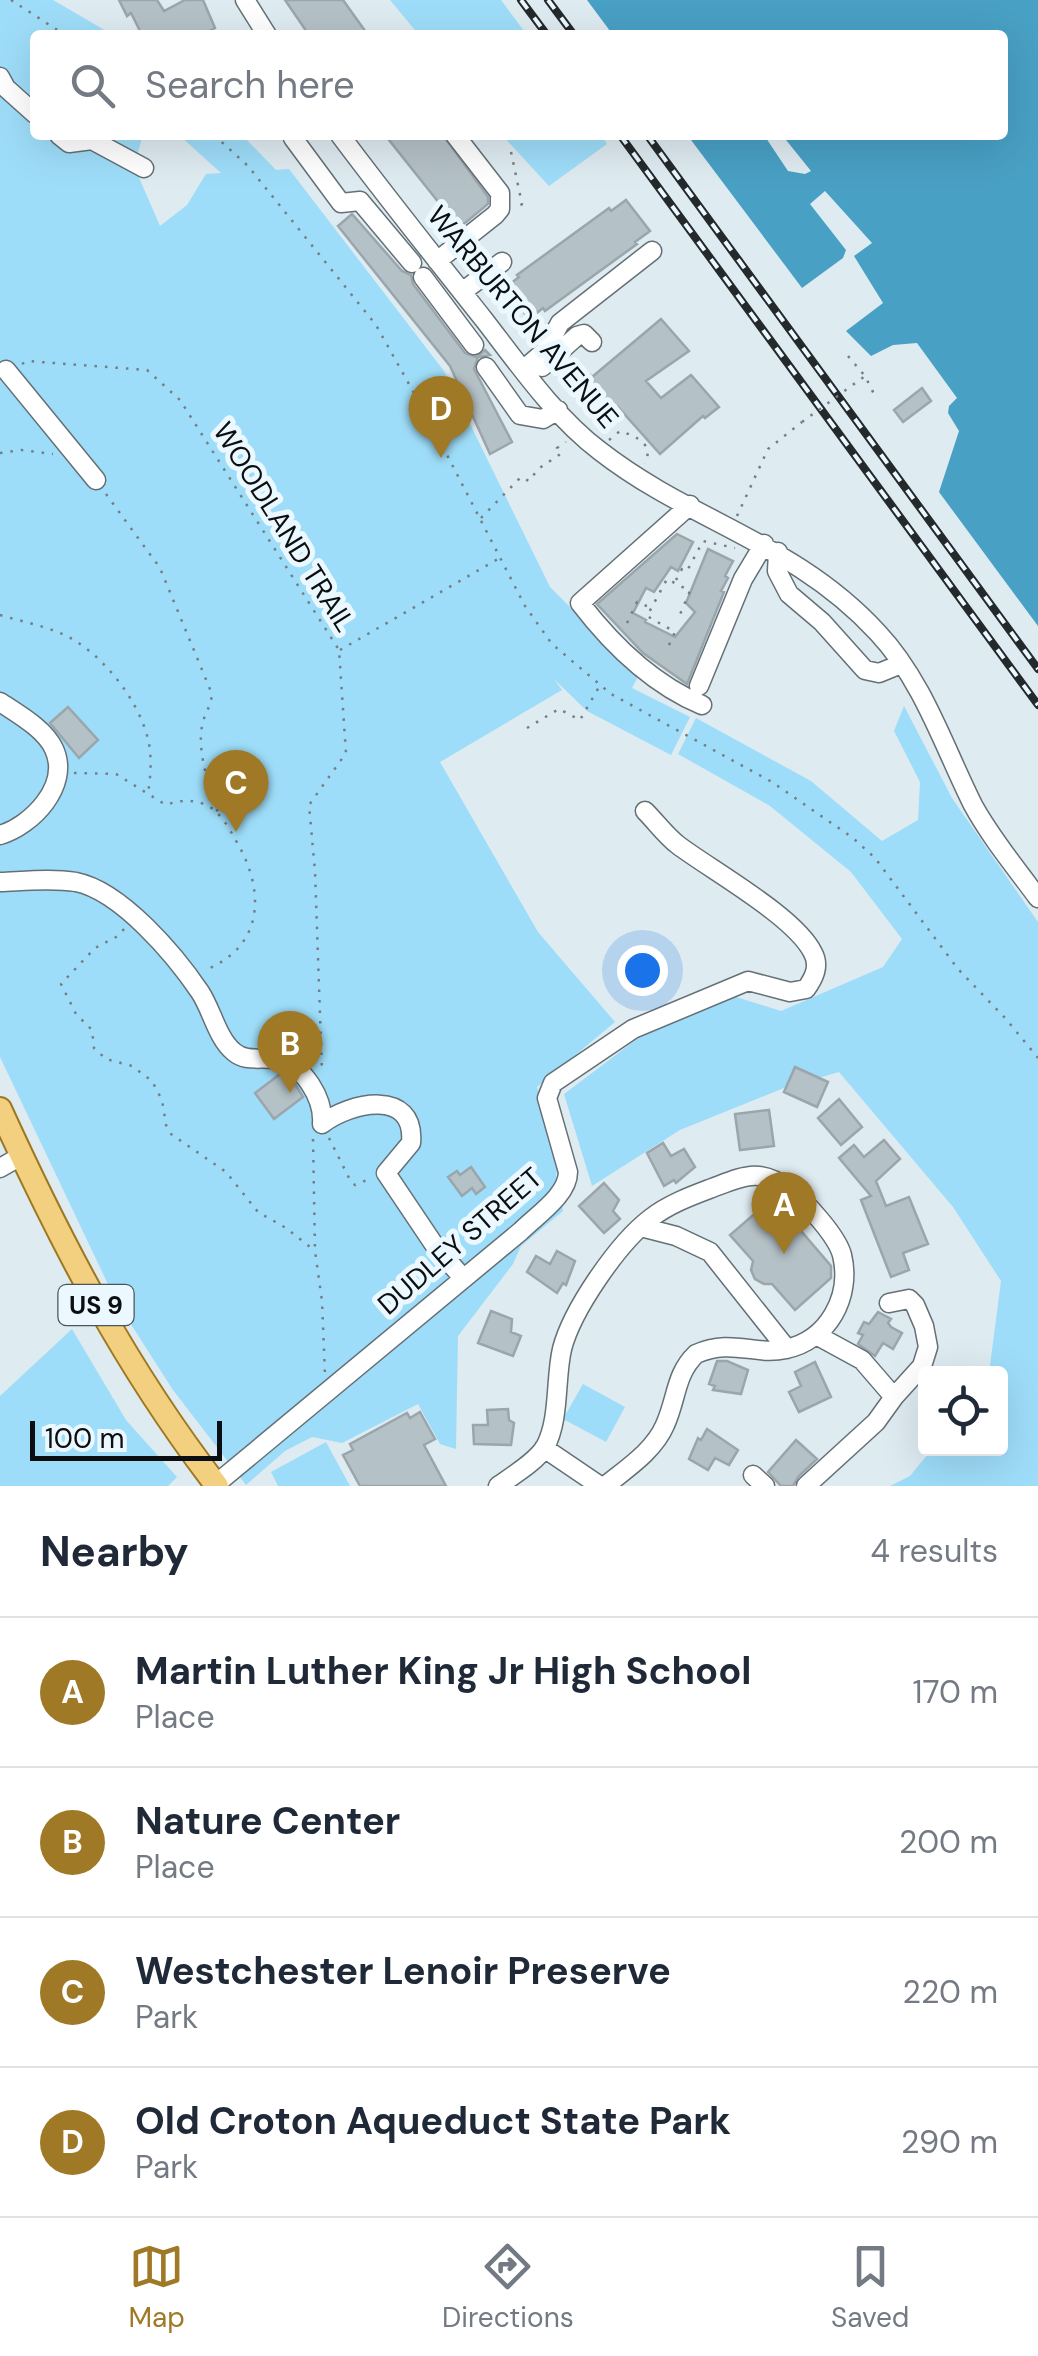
<!DOCTYPE html>
<html lang="en">
<head>
<meta charset="utf-8">
<style>
	:root { --surface:#fff; --page:#f2f2f3; --text:#1f2937; --muted:#747a83; --line:#e0e1e3; --accent:#9f7926 }
	body { margin:0; font-family:"DM Sans",sans-serif; background:var(--page); color:var(--text) }
	.controls { position:absolute; right:30px; bottom:30px; display:grid; overflow:hidden; border-radius:10px; box-shadow:0 10px 40px #0002 }
	.controls button { width:90px; height:90px; display:grid; place-items:center; padding:0; border:0; border-bottom:2px solid var(--line); background:var(--surface); color:var(--text); font:50px sans-serif }
	.scale { position:absolute; left:30px; bottom:25px; width:192px; box-sizing:border-box; padding-left:10px; border:5px solid #0b0f11; border-top:0; font-size:28px; line-height:35px; white-space:nowrap; color:#0b0f11; -webkit-text-stroke:8px #ebf8ff; paint-order:stroke }
	.you { position:absolute; left:642px; top:970px; width:35px; height:35px; margin:-25px; border:8px solid #fff; border-radius:50%; background:#1a73e8; box-shadow:0 0 0 15px #1a73e833 }
	.badge { display:grid; place-items:center; width:65px; height:65px; border-radius:50%; background:var(--accent); color:#fff; font-size:32px; font-weight:700 }
	.pin { position:absolute; translate:-50% -82px; filter:drop-shadow(0 2px 5px #0008) }
	.pin::after { content:''; position:absolute; top:52px; width:35px; height:30px; background:inherit; clip-path:polygon(0 0,100% 0,50% 100%) }
	.list { margin:0; padding:0; list-style:none }
	h2 { display:flex; justify-content:space-between; align-items:center; height:130px; margin:0; padding:0 40px; font-size:42px }
	h2 small { font-size:32px; font-weight:400; color:var(--muted) }
	.list li { display:grid; grid-template-columns:65px 1fr auto; gap:30px; align-items:center; box-sizing:border-box; height:150px; padding:0 40px; border-top:2px solid var(--line) }
	.list b { display:block; font-size:38px; white-space:nowrap }
	.list p { margin:0; font-size:32px; white-space:nowrap; color:var(--muted) }
	.list em { font-size:32px; font-style:normal; color:var(--muted) }
	.icon { flex:none; width:55px; height:55px; fill:none; stroke:currentColor; stroke-width:2; stroke-linecap:round; stroke-linejoin:round }
	.map { position:relative; flex:none; width:1038px; height:1486px; overflow:hidden }
	.search { position:absolute; background:var(--surface); box-shadow:0 10px 40px #0002; left:30px; right:30px; top:30px; height:110px; display:flex; align-items:center; gap:25px; box-sizing:border-box; padding:0 35px; border-radius:10px; color:var(--muted); font-size:38px }
	.sheet { height:730px; background:var(--surface) }
	nav { display:flex; justify-content:space-around; align-items:center; box-sizing:border-box; height:140px; border-top:2px solid var(--line); background:var(--surface); font-size:28px; color:var(--muted) }
	nav a { display:grid; justify-items:center; gap:5px }
	nav .on { color:var(--accent) }
	.map>svg:first-child { display:block }
</style>
</head>
<body>
<div class="map">
<svg width="1038" height="1486" viewBox="0 0 1038 1486">
	<rect width="100%" height="100%" fill="#deebf1"/>
	<path fill="#9eddf9" d="M0,0H53L113,35H35V135H143L134,166L160,226L187,205L206,174L221,173L179,135H242L276,170L289,169L444,371L550,587L602,639L600,642L640,673L632,688L690,717L671,755L587,711L554,679L562,690L440,762L538,932L615,1022L537,1087L562,1163L556,1174L563,1211L521,1246L513,1264L458,1336L456,1449L440,1444L418,1404L342,1443L312,1437L285,1451L246,1485L173,1390L116,1301L0,1057Z
		M390,0H501L527,35H419Z
		M502,135H601L607,144L549,186Z
		M904,706L952,798L1038,922V1486H890L910,1476L932,1449L1000,1448V1374L989,1373L1001,1281L953,1207L839,1072L784,1088L680,1130L592,1186L564,1094L637,1039L733,996L781,1011L883,967L902,939L851,872L770,806L678,754L696,718L811,781L882,841L918,820L920,782L894,731Z
		M72,1329L126,1420L177,1477L168,1486H0V1396Z
		M583,1384L625,1407L606,1442L563,1419Z
		M326,1442L350,1486H278L271,1472Z"/>
	<path fill="#48a0c4" d="M587,0H1038V626L939,492L959,431L948,413L949,406L957,398L917,343L893,345L871,356L846,331L883,303L854,256L872,243L825,191L810,204L846,250L843,258L802,288L691,140L700,135H764L788,171L805,174L811,171L782,135H1003V35H613Z"/>
	<path fill="#b4c1c7" stroke="#9aa6ac" stroke-width="2.5" d="M119,0H157L164,11L185,0H203L215,28L202,35H142L131,13L127,16Z
		M285,0H343L368,35H309Z
		M385,135H443L488,197V204L459,228Z
		M626,200L650,231L635,242L637,244L545,311L543,308L529,319L505,288L519,277L517,275L609,208L611,211Z
		M352,214L402,271L411,275L413,284L465,353L476,357L485,350L490,355L478,357L474,369L512,442L490,454L450,366L338,226Z
		M661,319L689,351L646,381L661,398L691,375L719,407L705,418L703,416L660,454L618,407L603,419L575,387L590,375L592,377Z
		M922,388L931,401L903,422L894,410Z
		M677,534L693,542L678,571L671,567L654,592L646,588L633,613L646,620L645,622L675,637L695,612L686,603L708,549L733,561L725,576L728,578L721,591L724,592L687,684L643,653L597,604Z
		M68,707L98,740L79,758L50,723Z
		M795,1067L828,1082L817,1107L784,1092Z
		M280,1074L295,1084L303,1097L274,1119L255,1093Z
		M839,1099L862,1127L841,1145L818,1118Z
		M769,1110L774,1146L740,1150L735,1114Z
		M884,1140L900,1159L876,1181L886,1206L909,1197L928,1244L903,1253L909,1270L891,1277L861,1200L871,1196L839,1158L854,1145L864,1157Z
		M663,1143L671,1156L684,1149L695,1167L676,1183L674,1180L664,1186L647,1153Z
		M471,1167L485,1187L476,1194L472,1188L462,1196L448,1177L457,1171L460,1175Z
		M604,1183L619,1200L613,1211L620,1219L604,1233L579,1206Z
		M773,1198L831,1266V1278L795,1310L772,1284H764L755,1279L751,1270L753,1261L730,1235Z
		M557,1251L575,1261L566,1285L563,1283L557,1293L527,1272L536,1256L550,1264Z
		M491,1311L512,1319L511,1332L521,1336L513,1356L478,1343Z
		M878,1312L891,1319L888,1323L891,1327L902,1333L893,1349L883,1343L875,1356L858,1344L863,1335L858,1333L864,1322L869,1324Z
		M717,1361H727L748,1370L741,1394L713,1390L715,1386L709,1384Z
		M815,1362L831,1397L799,1412L789,1392L801,1386L795,1372Z
		M508,1409L509,1420L514,1423L511,1445L474,1444L473,1425H488L487,1410Z
		M420,1412L435,1439L424,1445L446,1486H360L343,1455L353,1450L350,1444L407,1413L410,1418Z
		M707,1429L738,1450L729,1465L715,1458L708,1470L689,1459L698,1438L701,1440Z
		M796,1440L817,1459L798,1477L793,1486H781L768,1472Z"/>
	<g fill="none" stroke-linecap="round" stroke-linejoin="round">
		<defs>
			<path id="minor" d="M245,0L267,35
				M0,77L6,88L35,114
				M59,135L69,143L92,140L144,168
				M340,135C387,198 436,259 485,321C519,365 555,417 600,451C691,522 796,543 878,633C923,681 944,747 973,805C991,838 1016,868 1038,898
				M293,138L341,203L360,201L412,263
				M437,261L495,215L500,209V193L455,135
				M423,277L474,345
				M462,292L502,262
				M486,367L520,415L543,419L558,410
				M542,367L577,336L584,334L592,342
				M524,369L545,351L560,323L652,251
				M6,370L96,480
				M690,505L580,603C613,646 652,684 702,705
				M778,552L777,571L789,594L822,622L865,670L879,673L901,664
				M699,686L743,579L764,544
				M0,702C18,714 45,729 54,749C71,786 31,826 0,835
				M0,882C25,881 52,878 76,882C121,891 175,955 200,992C212,1010 217,1038 234,1052C247,1063 262,1056 278,1060C304,1065 324,1099 322,1124
				M322,1124C350,1102 416,1088 411,1143L386,1173L435,1246L463,1278
				M0,1168L21,1156
				M641,1227L676,1236L710,1252L787,1349
				M818,1336L862,1360L894,1397
				M544,1448L600,1486
				M753,1475L765,1486
				M216,1484L521,1231C537,1215 568,1195 568,1172L547,1098L553,1083L633,1029L748,981L790,992L806,989C814,978 820,966 813,953C796,917 711,870 678,845C666,836 656,822 645,811
				M498,1486C512,1476 536,1462 545,1447C560,1420 555,1379 562,1349C572,1310 618,1243 651,1218C669,1204 691,1196 712,1188C744,1176 760,1167 790,1190C806,1202 837,1236 842,1255C852,1297 828,1340 786,1349C754,1356 732,1338 696,1354C675,1374 677,1399 665,1425C654,1451 626,1469 605,1486
				M806,1486L876,1422L894,1397L922,1366L928,1347L924,1326L915,1305L909,1299L889,1303"/>
			<path id="major" d="M0,1109C62,1245 126,1368 217,1486"/>
		</defs>
		<use href="#minor" stroke="#647076" stroke-width="21"/>
		<use href="#major" stroke="#9d7821" stroke-width="26"/>
		<path stroke="#757e82" stroke-width="2.5" stroke-dasharray="2.5 8" stroke-linecap="butt" d="M11,0L65,35
			M214,135L248,166L376,325L429,420L525,606L552,644L611,694L772,782L853,838L875,858L958,969L1006,1019L1038,1058
			M511,152L522,204L516,209
			M848,356L865,376L874,394
			M22,364L27,361L147,370L180,400L339,650L346,753L309,805L315,871L322,1072
			M609,440L620,431C638,437 654,444 645,464
			M0,453L21,450L53,454
			M106,494L160,568L212,694C211,707 204,714 202,726C197,754 210,789 219,816
			M737,516L768,449L802,422
			M481,518L521,477L529,481L538,469L559,455L561,453L557,448L566,442
			M676,580L682,569L687,571L703,541L735,548
			M0,615C20,621 41,625 60,633C99,649 138,698 148,739C152,756 151,775 148,793
			M627,623L637,602L649,607
			M669,645L675,632L647,616L667,579L690,591L678,619
			M340,650L498,559
			M527,728L559,709L580,720L599,687
			M74,773L116,774L166,805C180,800 190,799 204,804C218,809 228,826 235,839C265,888 266,946 205,970
			M124,929L118,936L95,948L61,984L76,1014L92,1030L94,1048L106,1059L132,1066L152,1081L162,1100L166,1125L171,1134L226,1172L258,1212L286,1228L315,1251
			M329,1138L351,1182L355,1185L372,1178
			M313,1139L315,1251L322,1301L325,1375"/>
		<use href="#minor" stroke="#fff" stroke-width="18"/>
		<use href="#major" stroke="#f3d07f" stroke-width="22"/>
		<defs>
			<path id="rail" d="M521,0L547,35
				M548,0L574,35
				M620,135L1038,705
				M647,135L1038,669"/>
		</defs>
		<use href="#rail" stroke="#24292c" stroke-width="8"/>
		<use href="#rail" stroke="#ebf8ff" stroke-width="4" stroke-dasharray="11" stroke-linecap="butt"/>
		<path stroke="#757e82" stroke-width="2.5" stroke-dasharray="2.5 8" stroke-linecap="butt" d="M802,422L865,376"/>
	</g>
	<g text-anchor="middle" dominant-baseline="central" stroke-width="10" stroke-linejoin="round" paint-order="stroke">
		<rect fill="#ebf8ff" stroke="#4e5558" stroke-width="2.5" x="58.5" y="1285" width="75" height="40" rx="8"/>
		<g font-size="25" font-weight="bold" fill="#0b0f11">
			<text x="96" y="1305">US 9</text>
		</g>
		<g font-size="28" fill="#0b0f11" stroke="#ebf8ff">
			<text transform="translate(523 317) rotate(50)">WARBURTON AVENUE</text>
			<text transform="translate(284 527) rotate(58)">WOODLAND TRAIL</text>
			<text transform="translate(460 1241) rotate(-41)">DUDLEY STREET</text>
		</g>
	</g>
</svg>
<div class="controls">
<button><svg class="icon" aria-label="locate" viewBox="0 0 24 24"><circle cx="12" cy="12" r="6"/><path d="M12 2v4M12 18v4M2 12h4M18 12h4"/></svg></button>
</div>
<div class="scale">100 m</div>
<div class="you"></div>
<div class="pin badge" style="left:784px;top:1254px">A</div>
<div class="pin badge" style="left:290px;top:1093px">B</div>
<div class="pin badge" style="left:236px;top:832px">C</div>
<div class="pin badge" style="left:441px;top:458px">D</div>
<div class="search"><svg class="icon" aria-label="search" viewBox="0 0 24 24"><circle cx="10" cy="10" r="6"/><path d="M15 15l6 6"/></svg>Search here</div>
</div>
<section class="sheet">
<h2>Nearby<small>4 results</small></h2>
<ul class="list">
<li><span class="badge">A</span><div><b>Martin Luther King Jr High School</b><p>Place</p></div><em>170 m</em></li>
<li><span class="badge">B</span><div><b>Nature Center</b><p>Place</p></div><em>200 m</em></li>
<li><span class="badge">C</span><div><b>Westchester Lenoir Preserve</b><p>Park</p></div><em>220 m</em></li>
<li><span class="badge">D</span><div><b>Old Croton Aqueduct State Park</b><p>Park</p></div><em>290 m</em></li>
</ul>
</section>
<nav>
<a class="on"><svg class="icon" aria-label="map" viewBox="0 0 24 24"><path d="M3 6l6-2 6 2 6-2v14l-6 2-6-2-6 2zM9 4v14M15 6v14"/></svg>Map</a>
<a><svg class="icon" aria-label="directions" viewBox="0 0 24 24"><path d="M12 3l9 9-9 9-9-9zM9 14v-3h6M13 9l2 2-2 2"/></svg>Directions</a>
<a><svg class="icon" aria-label="saved" viewBox="0 0 24 24"><path d="M7 4h10v16l-5-4-5 4z"/></svg>Saved</a>
</nav>
</body>
</html>
